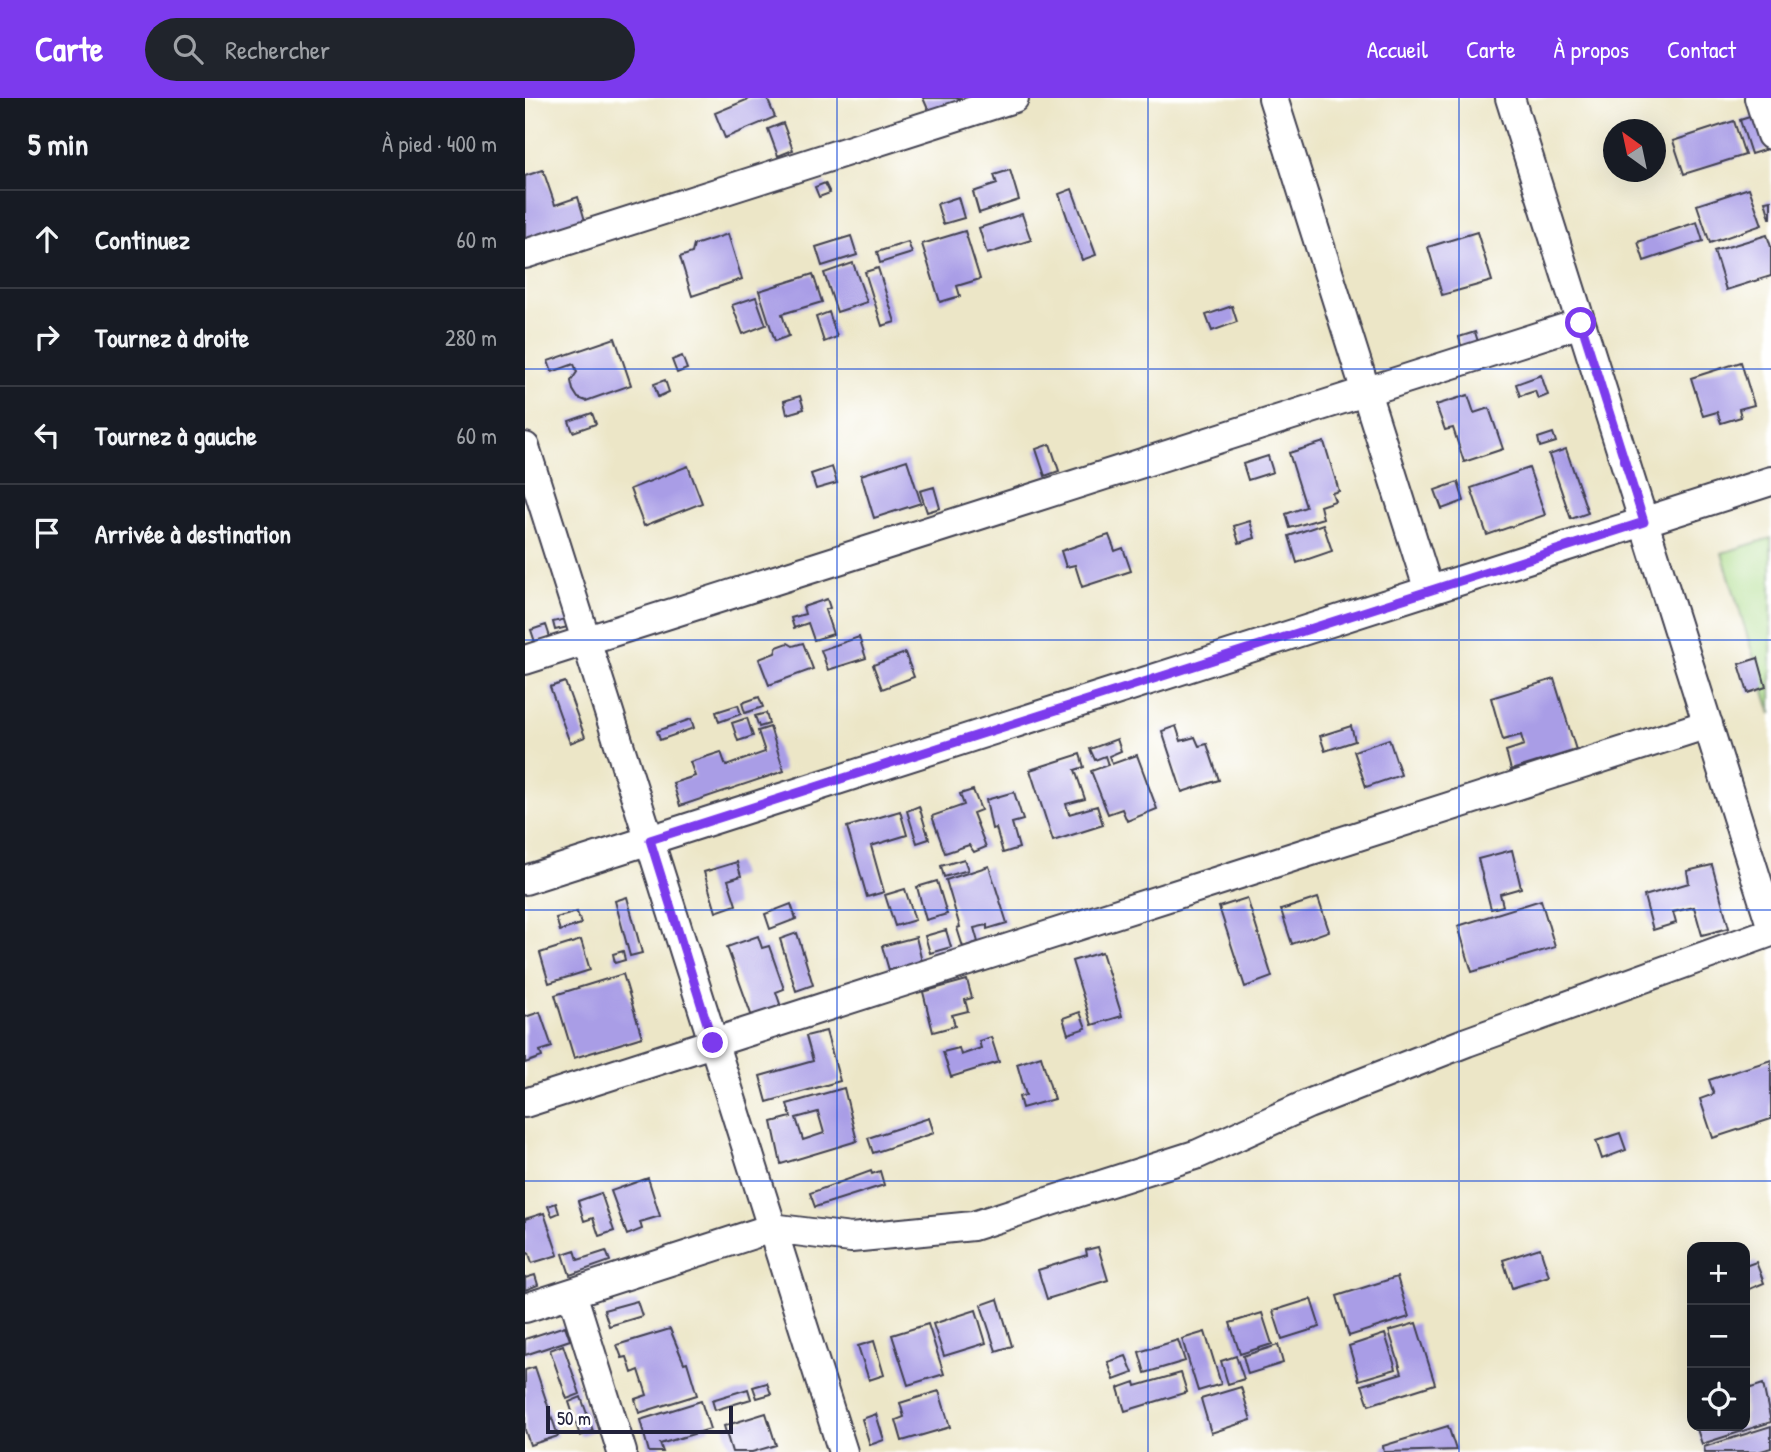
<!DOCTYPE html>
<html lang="fr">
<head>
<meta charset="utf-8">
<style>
	:root { --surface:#171b24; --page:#20242c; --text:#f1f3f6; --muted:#9ea1a6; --line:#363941; --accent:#7c3aed }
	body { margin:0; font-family:"Patrick Hand",sans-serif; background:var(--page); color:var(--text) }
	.controls { position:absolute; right:21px; bottom:21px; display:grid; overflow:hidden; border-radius:14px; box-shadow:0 7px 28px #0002 }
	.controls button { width:63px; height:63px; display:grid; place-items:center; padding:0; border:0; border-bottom:2px solid var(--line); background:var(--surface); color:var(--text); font:35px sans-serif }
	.compass { position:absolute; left:1078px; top:21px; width:63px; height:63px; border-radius:50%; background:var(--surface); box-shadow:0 7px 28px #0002; rotate:327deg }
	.scale { position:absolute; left:21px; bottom:18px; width:187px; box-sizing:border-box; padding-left:7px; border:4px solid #22223b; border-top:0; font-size:19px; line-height:24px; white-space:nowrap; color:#22223b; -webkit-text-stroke:5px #fff; paint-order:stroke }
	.stop { position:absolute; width:21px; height:21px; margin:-16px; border:5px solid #7c3aed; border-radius:50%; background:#fff }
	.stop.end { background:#7c3aed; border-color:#fff; box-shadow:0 2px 7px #0008 }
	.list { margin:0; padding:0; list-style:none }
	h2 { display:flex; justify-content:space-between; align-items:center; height:91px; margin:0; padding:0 28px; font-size:30px }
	h2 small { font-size:23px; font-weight:400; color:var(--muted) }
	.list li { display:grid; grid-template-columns:46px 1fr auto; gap:21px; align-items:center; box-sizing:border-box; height:98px; padding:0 28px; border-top:2px solid var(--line) }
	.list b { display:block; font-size:26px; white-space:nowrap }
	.list em { font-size:23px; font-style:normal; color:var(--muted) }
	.icon { flex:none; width:38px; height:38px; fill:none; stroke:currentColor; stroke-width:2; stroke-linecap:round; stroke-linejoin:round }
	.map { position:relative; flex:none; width:1246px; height:1354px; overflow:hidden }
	header { display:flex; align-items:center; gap:42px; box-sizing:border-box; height:98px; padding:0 35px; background:var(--accent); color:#fff }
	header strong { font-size:33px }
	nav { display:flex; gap:38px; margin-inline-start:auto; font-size:24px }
	.search { width:490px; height:63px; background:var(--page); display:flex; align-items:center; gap:18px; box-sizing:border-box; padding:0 24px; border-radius:38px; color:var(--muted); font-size:26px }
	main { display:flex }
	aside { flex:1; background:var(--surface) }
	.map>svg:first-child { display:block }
</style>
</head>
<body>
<header>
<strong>Carte</strong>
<div class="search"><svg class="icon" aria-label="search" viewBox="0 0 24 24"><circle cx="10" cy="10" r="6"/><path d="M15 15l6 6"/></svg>Rechercher</div>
<nav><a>Accueil</a><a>Carte</a><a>À propos</a><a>Contact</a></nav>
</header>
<main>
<aside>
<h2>5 min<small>À pied · 400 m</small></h2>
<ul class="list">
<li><svg class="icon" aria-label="ahead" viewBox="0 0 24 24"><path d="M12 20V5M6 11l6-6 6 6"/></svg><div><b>Continuez</b></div><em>60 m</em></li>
<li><svg class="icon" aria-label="right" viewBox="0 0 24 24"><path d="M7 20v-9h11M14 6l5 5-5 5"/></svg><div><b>Tournez à droite</b></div><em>280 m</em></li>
<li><svg class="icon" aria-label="left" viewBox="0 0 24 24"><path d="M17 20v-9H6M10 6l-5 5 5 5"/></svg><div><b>Tournez à gauche</b></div><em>60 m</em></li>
<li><svg class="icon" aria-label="arrive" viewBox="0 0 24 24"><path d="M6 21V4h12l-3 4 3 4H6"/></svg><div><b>Arrivée à destination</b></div></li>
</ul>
</aside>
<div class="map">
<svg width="1246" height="1354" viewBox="0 0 1246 1354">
	<rect width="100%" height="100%" fill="#fff"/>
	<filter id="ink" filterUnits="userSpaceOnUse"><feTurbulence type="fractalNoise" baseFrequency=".0143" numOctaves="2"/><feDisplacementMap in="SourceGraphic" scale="14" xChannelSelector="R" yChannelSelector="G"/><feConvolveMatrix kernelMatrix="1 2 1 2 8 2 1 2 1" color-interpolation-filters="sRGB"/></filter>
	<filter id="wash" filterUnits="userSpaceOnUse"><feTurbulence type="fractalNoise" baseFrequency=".00686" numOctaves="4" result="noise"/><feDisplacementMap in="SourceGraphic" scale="28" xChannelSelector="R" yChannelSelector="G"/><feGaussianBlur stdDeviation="1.57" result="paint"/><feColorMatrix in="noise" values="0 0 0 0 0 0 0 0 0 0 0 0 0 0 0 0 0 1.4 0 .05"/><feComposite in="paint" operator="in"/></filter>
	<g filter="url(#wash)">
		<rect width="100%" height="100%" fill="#ece6c7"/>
		<path fill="#aadb89" stroke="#667e62" stroke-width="2" d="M1246,440V616L1197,455Z"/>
		<g id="blocks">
			<path fill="#a99de6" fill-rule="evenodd" d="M226,0H242L250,19L200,40L190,15Z
				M398,0H436L437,3L405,16Z
				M1231,17L1242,51L1226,56L1215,22Z
				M1209,23L1220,57L1159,76L1148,43Z
				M258,25L268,52L253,58L243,31Z
				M18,72L30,107L53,99L61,126L0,145V78Z
				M485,72L494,102L454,115L448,94L472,86L469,77Z
				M300,85L305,95L294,99L290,89Z
				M1224,90L1237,127L1185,145L1172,107Z
				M547,91L571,157L557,162L534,96Z
				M433,99L439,120L418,126L412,106Z
				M1246,102V120H1245L1240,103Z
				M497,116L506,142L462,156L454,130Z
				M1172,124L1178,143L1119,163L1113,144Z
				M440,133L455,181L432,188L435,198L415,204L397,146Z
				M952,134L967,183L917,197L903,149Z
				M203,136L217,181L167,198L155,159L167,155L169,147Z
				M1242,137L1246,149V178L1201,192L1189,153Z
				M326,138L332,157L297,168L291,149Z
				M383,144L387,155L355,165L352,154Z
				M328,165L342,204L312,214L299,175Z
				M353,170L370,224L357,228L340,174Z
				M288,176L297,204L257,216L264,238L250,243L234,193Z
				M231,199L241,227L218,236L207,207Z
				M707,208L712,224L687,233L681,217Z
				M304,214L312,239L299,244L291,219Z
				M950,234L954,247L937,252L934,239Z
				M90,240L106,287L61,303L53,300L48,292L46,283L52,274L49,266L27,274L23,263Z
				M157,258L162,271L152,275L147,262Z
				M1216,264L1229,307L1214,311L1216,319L1196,325L1192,314L1178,318L1166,280Z
				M1016,277L1023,297L1013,301L1010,293L995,298L991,286Z
				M140,282L144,294L133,299L129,286Z
				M943,297L949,315L964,310L978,351L939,364L928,330L920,332L911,307Z
				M275,298L279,311L262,316L259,303Z
				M67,315L71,326L48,334L44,323Z
				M1028,335L1031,344L1015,349L1013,340Z
				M799,344L814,393L807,395L810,403L795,408L798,420L765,430L761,416L781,409L764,355Z
				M525,346L534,373L520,378L511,351Z
				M1041,351L1063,415L1046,421L1024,357Z
				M743,358L748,374L723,382L718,366Z
				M382,362L396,405L349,420L336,377Z
				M163,368L177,405L119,428L105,391Z
				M307,369L312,385L291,391L286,376Z
				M1004,370L1020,417L962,437L946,390Z
				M933,384L939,403L917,411L910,392Z
				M409,389L415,410L402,414L395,393Z
				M725,423L730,440L714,445L709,428Z
				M798,426L807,453L772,465L764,438Z
				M584,437L590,453L598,450L606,473L557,489L550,467L541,469L536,453Z
				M302,501L305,510L300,512L308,536L289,542L283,525L269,530L266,520L280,516L278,509Z
				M45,520L47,528L30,532L28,524Z
				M21,527L25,539L10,544L6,532Z
				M334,539L341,560L303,572L296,552Z
				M263,545L268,548L278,545L288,571L244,587L234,561L250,555L252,549Z
				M380,555L389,579L357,591L348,567Z
				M1233,560L1241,589L1223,595L1214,566Z
				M1029,581L1051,652L986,672L981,653L999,647L996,637L978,642L966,600Z
				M40,584L60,639L45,645L25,589Z
				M234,599L238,609L220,615L217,605Z
				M213,607L216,616L194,624L191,614Z
				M241,615L244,626L234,629L230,618Z
				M222,620L228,638L213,643L207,625Z
				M166,621L169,630L135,642L132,633Z
				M651,628L656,643L670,639L674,648L682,646L694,682L657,694L637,633Z
				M826,628L830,643L800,653L795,638Z
				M245,629L259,673L155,708L148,685L170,678L165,664L196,654L201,668L240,654L233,633Z
				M592,641L596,653L584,658L587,666L612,657L632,711L602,723L597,711L583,716L566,673L583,667L580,658L570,662L565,651Z
				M864,641L876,677L841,689L829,653Z
				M555,656L559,669L550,672L560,701L541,706L544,716L572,708L578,727L528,743L505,672Z
				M448,692L456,712L448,715L461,749L449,754L444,747L420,755L407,718L439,707L435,696Z
				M489,694L498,722L487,725L494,750L478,755L471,730L467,731L461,702Z
				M394,708L404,741L392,745L382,713Z
				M375,713L382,737L346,748L359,794L342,799L322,729Z
				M987,752L996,790L975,796L978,808L966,811L953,761Z
				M439,761L443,772L419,779L416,768Z
				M212,764L216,778L203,782L211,807L191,814L179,774Z
				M1187,767L1204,830L1177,837L1169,809L1148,814L1151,825L1128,832L1119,798L1164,785L1162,773Z
				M464,768L482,825L462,831V827L449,830L453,844L438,849L432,830L435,829L421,782Z
				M412,783L422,816L401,822L392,789Z
				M380,791L390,822L370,828L360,797Z
				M102,799L117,855L105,858L90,803Z
				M722,800L747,879L720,889L694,809Z
				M793,800L804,833L767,846L756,812Z
				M1016,802L1030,849L947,874L933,828Z
				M266,806L271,821L245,831L240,816Z
				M52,814L56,826L35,833L31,820Z
				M421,832L426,849L405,855L400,838Z
				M272,835L288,887L271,893L255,841Z
				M233,838L237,850L244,848L259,891L251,894L256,909L227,919L202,849Z
				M391,839L397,864L364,872L357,848Z
				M56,842L65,872L24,885L15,855Z
				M98,853L100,862L90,865L88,856Z
				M577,854L597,918L567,927L547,863Z
				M98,876L117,939L49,960L30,897Z
				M442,882L447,900L440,902L443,913L427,917L430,928L408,934L398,894Z
				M15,914L27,949L15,953L17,959L0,965V919Z
				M555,914L561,930L543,936L538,920Z
				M301,933L315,983L242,1004L235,978L288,963L281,938Z
				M466,939L474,964L426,979L418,954L434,950L436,957L456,950L454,943Z
				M516,958L529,1001L497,1010L494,999L501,997L492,966Z
				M1246,962V1021L1188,1040L1175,1001L1189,996L1184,982Z
				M319,990L332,1043L256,1066L247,1024L266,1019L262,1006ZM293,1014L299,1035L278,1042L271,1020Z
				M404,1020L409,1035L348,1055L343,1040Z
				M1095,1035L1101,1052L1077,1061L1071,1043Z
				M346,1073L347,1076L355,1073L359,1087L290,1109L285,1095Z
				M123,1080L135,1118L115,1124L117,1131L102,1137L86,1093Z
				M76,1095L89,1133L74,1138L68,1120L59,1123L53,1103Z
				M31,1105L34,1115L27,1118L23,1108Z
				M19,1115L33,1157L7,1165L4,1155L0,1156V1121Z
				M573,1149L583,1182L522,1201L513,1172L562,1157L561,1152Z
				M1015,1150L1024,1178L987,1190L978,1162Z
				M50,1152L53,1162L81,1153L85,1163L45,1177L38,1156Z
				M1231,1164L1239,1185L1220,1193V1168Z
				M10,1177L13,1187L0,1192V1180Z
				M872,1179L884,1219L824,1238L812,1198Z
				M473,1201L487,1248L471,1253L456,1207Z
				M786,1201L795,1229L757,1241L748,1213Z
				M112,1203L117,1218L84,1228L79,1212Z
				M451,1212L461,1245L419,1258L408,1226Z
				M737,1215L747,1246L715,1256L705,1225Z
				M891,1225L910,1286L844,1307L837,1287L877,1275L864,1233Z
				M403,1226L419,1276L383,1287L367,1237Z
				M40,1228L45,1242L0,1257V1241Z
				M145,1231L159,1265L162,1264L172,1297L114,1315L110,1301L122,1297L114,1272L107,1275L102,1259L97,1260L92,1247Z
				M680,1234L696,1286L673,1293L657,1241Z
				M860,1236L871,1271L834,1282L824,1248Z
				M653,1242L660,1263L620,1275L614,1254Z
				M349,1243L359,1277L344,1282L333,1248Z
				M38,1247L55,1296L42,1301L25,1252Z
				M753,1247L758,1265L723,1276L718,1258Z
				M601,1258L608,1275L589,1282L583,1264Z
				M711,1258L719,1281L703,1286L696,1263Z
				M10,1269L33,1338L5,1347L0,1332V1272Z
				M656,1275L662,1294L600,1313L593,1290L610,1284L611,1288Z
				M242,1285L246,1296L232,1300L228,1289Z
				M1238,1286L1246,1324L1177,1346L1171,1328H1220V1292Z
				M716,1289L726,1322L686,1335L676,1301Z
				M223,1291L226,1301L190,1312L187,1302Z
				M414,1293L425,1329L377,1343L371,1322L379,1319L375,1305Z
				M56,1299L68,1333L55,1338L44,1304Z
				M176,1303L185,1331L135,1346L138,1354H124L115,1322Z
				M241,1315L251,1347L227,1354H207L199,1328Z
				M351,1316L359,1342L345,1347L337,1321Z
				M923,1328L931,1352L859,1354L858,1348Z
				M1246,1328V1350L1233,1354H1180L1179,1349Z"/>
		</g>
	</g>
	<g filter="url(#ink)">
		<use href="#blocks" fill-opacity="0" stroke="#403f50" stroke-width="2"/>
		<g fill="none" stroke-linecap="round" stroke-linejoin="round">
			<defs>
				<path id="street" d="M748,0L904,493
					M985,0L1246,827
					M1234,0L1246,37
					M0,156L489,0
					M0,349L318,1354
					M0,562L1056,225
					M0,782L1246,383
					M0,1005L1183,626
					M47,1195L97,1354
					M0,1210L247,1130L326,1140L448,1128L673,1056L783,1006L942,944L1246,834"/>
			</defs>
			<use href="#street" stroke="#403f50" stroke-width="32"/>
			<use href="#street" stroke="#fff" stroke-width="28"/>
		</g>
	</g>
	<g fill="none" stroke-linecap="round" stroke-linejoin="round" filter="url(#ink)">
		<path stroke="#7c3aed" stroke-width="9" d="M188,945L125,742L1119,424L1056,225"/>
	</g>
	<path fill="none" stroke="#1d4ed8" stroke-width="2" stroke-opacity="0.55" d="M312,0V1354M623,0V1354M934,0V1354M0,271H1246M0,542H1246M0,812H1246M0,1083H1246"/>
</svg>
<div class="controls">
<button>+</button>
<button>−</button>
<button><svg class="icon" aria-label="locate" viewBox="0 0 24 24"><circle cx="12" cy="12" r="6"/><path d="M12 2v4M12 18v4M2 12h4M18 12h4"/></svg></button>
</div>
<svg class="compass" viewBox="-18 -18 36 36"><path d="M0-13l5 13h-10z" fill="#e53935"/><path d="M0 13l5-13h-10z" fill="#9ea1a6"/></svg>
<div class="scale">50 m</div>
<div class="stop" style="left:1056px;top:225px"></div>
<div class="stop end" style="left:188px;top:945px"></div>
</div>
</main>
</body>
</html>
